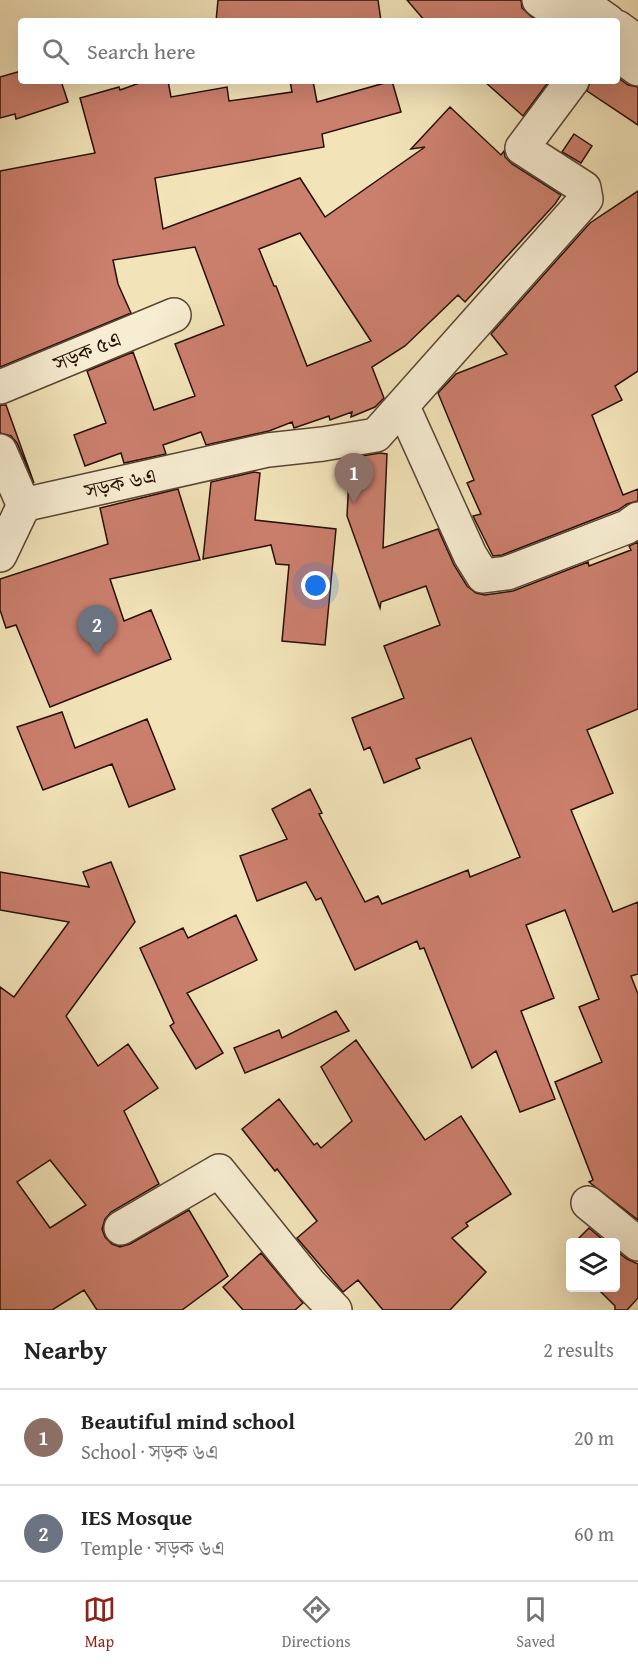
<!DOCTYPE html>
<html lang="en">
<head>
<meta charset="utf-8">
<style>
	:root { --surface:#fff; --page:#f2f2f2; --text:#222; --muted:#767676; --line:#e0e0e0; --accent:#8f2418 }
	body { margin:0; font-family:"Gentium Book Plus","Noto Serif Bengali",serif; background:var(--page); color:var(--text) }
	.controls { position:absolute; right:18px; bottom:18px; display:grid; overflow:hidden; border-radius:6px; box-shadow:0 6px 24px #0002 }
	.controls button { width:54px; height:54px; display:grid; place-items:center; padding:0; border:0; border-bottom:2px solid var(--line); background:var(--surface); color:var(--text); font:30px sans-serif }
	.you { position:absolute; left:316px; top:586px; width:21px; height:21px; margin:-15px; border:4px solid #fff; border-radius:50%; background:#1a73e8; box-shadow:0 0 0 9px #1a73e833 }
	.badge { display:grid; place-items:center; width:39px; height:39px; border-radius:50%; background:var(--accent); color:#fff; font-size:20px; font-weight:700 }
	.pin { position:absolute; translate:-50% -50px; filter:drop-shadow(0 2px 3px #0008) }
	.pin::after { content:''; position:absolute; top:32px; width:21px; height:18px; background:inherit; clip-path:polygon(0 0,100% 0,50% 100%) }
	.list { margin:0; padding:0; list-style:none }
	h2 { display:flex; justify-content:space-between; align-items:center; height:78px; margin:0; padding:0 24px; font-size:26px }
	h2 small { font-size:20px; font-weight:400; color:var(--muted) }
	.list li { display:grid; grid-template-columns:39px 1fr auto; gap:18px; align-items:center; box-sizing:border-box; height:96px; padding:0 24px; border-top:2px solid var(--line) }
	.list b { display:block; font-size:22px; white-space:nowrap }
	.list p { margin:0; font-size:20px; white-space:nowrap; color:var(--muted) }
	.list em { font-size:20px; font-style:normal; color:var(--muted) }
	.icon { flex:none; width:33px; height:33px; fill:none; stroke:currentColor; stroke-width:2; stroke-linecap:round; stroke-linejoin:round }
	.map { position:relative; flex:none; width:638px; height:1310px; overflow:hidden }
	.search { position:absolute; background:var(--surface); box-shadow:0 6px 24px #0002; left:18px; right:18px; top:18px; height:66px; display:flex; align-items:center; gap:15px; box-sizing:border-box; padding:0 21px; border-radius:6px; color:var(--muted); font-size:22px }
	.sheet { height:270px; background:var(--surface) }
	nav { display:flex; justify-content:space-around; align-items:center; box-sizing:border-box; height:84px; border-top:2px solid var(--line); background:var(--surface); font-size:16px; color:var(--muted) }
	nav a { display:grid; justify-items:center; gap:3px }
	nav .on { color:var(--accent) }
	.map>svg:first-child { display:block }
</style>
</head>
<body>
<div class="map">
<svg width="638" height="1310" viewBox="0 0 638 1310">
	<rect width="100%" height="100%" fill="#f2e3b9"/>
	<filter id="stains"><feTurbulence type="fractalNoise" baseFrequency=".00333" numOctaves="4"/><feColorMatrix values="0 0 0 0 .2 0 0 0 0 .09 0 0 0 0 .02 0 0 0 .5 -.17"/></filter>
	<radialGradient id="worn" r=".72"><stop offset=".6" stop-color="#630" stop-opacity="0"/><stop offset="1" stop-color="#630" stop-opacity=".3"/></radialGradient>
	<path fill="#cb7f6d" stroke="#271007" stroke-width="1.5" fill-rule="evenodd" d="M218,0H378L381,21H216Z
		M407,0H521L522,8L536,21H425Z
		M21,71V81H61L68,102L16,119L15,114L0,118V77Z
		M617,77L628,85L638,87V125L587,91L590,81H617Z
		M145,81H168L171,97L227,87L229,101L292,92L290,81H313L317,102L392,81L401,112L322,134L324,147L155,178L163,229L300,178L325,217L425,147L411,149L450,107L501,155L504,151L505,157L512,164L561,195L555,204L465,302L458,295L405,346L372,367L384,398L375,407L351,417L352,412L330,420L329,416L294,428L292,422L269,431L206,445L201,432L163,445L166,454L124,463L121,453L85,466L74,435L106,423L87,371L133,352L154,410L195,396L175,344L224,325L195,247L113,260L118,284L131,313L0,367V171L95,153L80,98L119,87L120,90ZM300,233L371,341L307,366L276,286H274L259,249Z
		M484,81H549L523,116Z
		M574,134L592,146L581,163L562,152Z
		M638,191V371L615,386L622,400L592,415L623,495L638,489V501L627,504L618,510L502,555L493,556L473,516L481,514L467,483L474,480L438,393L456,374L507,354L491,334L590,223Z
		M0,405H6L34,483L17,443L11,436L0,433Z
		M380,453L387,454L383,548L438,529L454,565L467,586L476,593L485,595L513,591L588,562L589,566L631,550L629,546L638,542V709L587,730L613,793L571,810L613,912L638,902V974L631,976L638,994V1220L589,1182L593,1180L555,1082L602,1062L579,1007L599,999L565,910L526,925L554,998L521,1011L555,1099L520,1112L496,1051L472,1068L424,948L420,949L417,941L355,970L321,898L316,900L306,882L257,901L240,856L287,839L272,809L310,789L322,813L319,814L365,902L378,896L382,904L468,870L470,877L520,857L471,738L416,759L420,768L384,783L370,747L364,750L352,718L404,698L384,646L440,625L426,586L381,602L380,608L347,516L350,458Z
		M254,472L260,473L255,520L336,529L325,645L282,641L289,565L276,564L271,545L203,559L211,482Z
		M178,489L200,560L110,579L124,621L151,610L171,659L50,707L16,625L6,628L0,610V579L108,544L100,508Z
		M62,712L75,748L147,719L175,789L129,807L112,764L43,790L17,727Z
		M111,862L135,922L66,1016L98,1066L128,1044L158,1088L124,1111L159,1184L111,1212L105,1219L102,1229L105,1237L112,1244L120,1247L130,1244L189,1210L228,1276L182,1310H97L84,1290L52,1310H0V987L14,997L69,922L0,910V872L89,887L83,872ZM50,1160L86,1205L50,1228L17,1182Z
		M236,915L257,960L187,993L223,1053L196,1069L170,1026L174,1023L140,948L183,928L188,938Z
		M336,1011L349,1031L245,1073L234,1048L279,1030L282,1038Z
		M356,1040L425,1140L461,1116L511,1194L466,1223L468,1226L452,1238L486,1272L450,1310H383L358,1280L343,1292L297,1238L317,1221L277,1169L275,1171L242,1129L279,1099L314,1145L317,1143L321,1148L352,1121L321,1067Z
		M589,1228L602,1239L593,1242H575Z
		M615,1250L627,1259L638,1264V1298L627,1310H615V1306L596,1287H615Z
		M261,1253L303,1303L295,1310H243L223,1287Z"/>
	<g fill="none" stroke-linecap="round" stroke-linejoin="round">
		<defs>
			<path id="minor" d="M539,0L569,21
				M578,0L608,21
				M617,27L638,42
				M617,54L638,69
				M0,387L174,315
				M403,407L470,555L483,576L507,573L627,527L638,519
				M0,451L24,506
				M0,555L21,511L27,504L268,450L323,444L376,435L586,199L584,188L522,148L572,81
				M588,1203L638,1244
				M121,1228L219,1171L310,1284L335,1310"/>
		</defs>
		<use href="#minor" stroke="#5a4534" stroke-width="36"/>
		<use href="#minor" stroke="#f7edd2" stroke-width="33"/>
	</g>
	<g text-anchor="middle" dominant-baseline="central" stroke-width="4.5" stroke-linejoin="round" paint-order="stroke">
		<g font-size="21" fill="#271007" stroke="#f7edd2">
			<text transform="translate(87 351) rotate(-22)">সড়ক ৫এ</text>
			<text transform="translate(120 483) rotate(-13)">সড়ক ৬এ</text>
		</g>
	</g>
	<rect width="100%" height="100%" filter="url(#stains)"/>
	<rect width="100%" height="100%" fill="url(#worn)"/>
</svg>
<div class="controls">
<button><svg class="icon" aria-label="layers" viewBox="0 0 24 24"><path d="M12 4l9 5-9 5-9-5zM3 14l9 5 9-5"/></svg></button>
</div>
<div class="you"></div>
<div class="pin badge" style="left:354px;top:503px;background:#8d6e63">1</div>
<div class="pin badge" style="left:97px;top:655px;background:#6b7280">2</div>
<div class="search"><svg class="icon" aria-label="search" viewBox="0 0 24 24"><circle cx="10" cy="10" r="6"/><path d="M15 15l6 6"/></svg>Search here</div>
</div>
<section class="sheet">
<h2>Nearby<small>2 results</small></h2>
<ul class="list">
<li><span class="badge" style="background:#8d6e63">1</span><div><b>Beautiful mind school</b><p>School · সড়ক ৬এ</p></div><em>20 m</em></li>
<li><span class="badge" style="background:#6b7280">2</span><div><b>IES Mosque</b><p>Temple · সড়ক ৬এ</p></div><em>60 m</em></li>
</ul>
</section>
<nav>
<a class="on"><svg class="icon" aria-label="map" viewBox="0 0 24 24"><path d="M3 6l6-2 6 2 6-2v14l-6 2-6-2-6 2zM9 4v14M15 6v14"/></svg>Map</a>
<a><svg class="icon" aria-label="directions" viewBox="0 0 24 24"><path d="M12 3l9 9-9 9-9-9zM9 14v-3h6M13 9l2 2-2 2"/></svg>Directions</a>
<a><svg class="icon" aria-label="saved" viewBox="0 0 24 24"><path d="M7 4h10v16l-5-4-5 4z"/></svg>Saved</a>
</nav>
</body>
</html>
